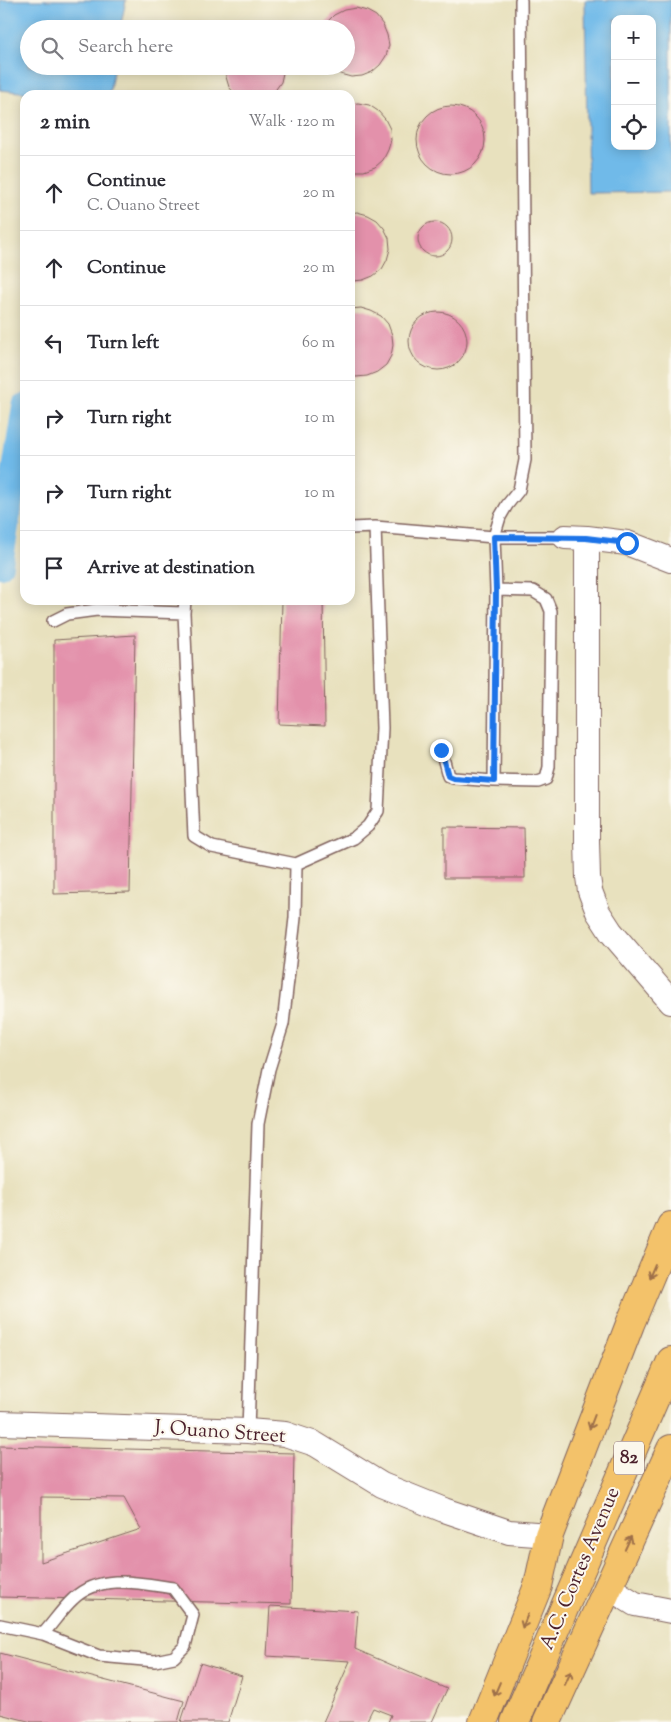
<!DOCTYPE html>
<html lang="en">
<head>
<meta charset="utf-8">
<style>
	:root { --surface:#fff; --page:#f2f2f3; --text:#2b2b33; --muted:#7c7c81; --line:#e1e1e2 }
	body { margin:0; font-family:"Sorts Mill Goudy",serif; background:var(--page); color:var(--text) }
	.controls { position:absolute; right:15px; top:15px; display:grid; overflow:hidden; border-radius:10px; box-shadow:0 2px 12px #0003 }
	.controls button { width:45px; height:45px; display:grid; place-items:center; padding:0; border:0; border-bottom:1px solid var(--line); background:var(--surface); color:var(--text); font:25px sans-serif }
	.stop { position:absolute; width:15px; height:15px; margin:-11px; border:4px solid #1a73e8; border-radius:50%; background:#fff }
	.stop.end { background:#1a73e8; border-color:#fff; box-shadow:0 1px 5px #0008 }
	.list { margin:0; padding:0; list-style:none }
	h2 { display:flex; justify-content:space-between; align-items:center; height:65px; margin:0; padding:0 20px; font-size:21px }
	h2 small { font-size:16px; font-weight:400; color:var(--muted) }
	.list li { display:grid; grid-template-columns:32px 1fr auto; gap:15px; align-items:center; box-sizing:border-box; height:75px; padding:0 20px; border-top:1px solid var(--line) }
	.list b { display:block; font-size:19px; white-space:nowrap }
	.list p { margin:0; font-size:16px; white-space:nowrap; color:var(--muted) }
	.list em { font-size:16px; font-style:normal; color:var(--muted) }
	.icon { flex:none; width:28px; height:28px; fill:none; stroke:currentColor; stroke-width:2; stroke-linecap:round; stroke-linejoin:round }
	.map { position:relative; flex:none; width:671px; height:1722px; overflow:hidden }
	.search { position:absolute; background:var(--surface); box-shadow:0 2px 12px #0003; left:20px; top:20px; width:335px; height:55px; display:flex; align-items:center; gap:12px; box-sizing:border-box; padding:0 18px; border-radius:28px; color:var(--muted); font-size:19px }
	.panel { position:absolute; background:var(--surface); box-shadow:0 2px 12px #0003; left:20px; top:90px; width:335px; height:515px; border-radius:15px }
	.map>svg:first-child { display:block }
</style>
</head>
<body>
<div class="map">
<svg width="671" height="1722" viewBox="0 0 671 1722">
	<rect width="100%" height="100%" fill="#fbf7ec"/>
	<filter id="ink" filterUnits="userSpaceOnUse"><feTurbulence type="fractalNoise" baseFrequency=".02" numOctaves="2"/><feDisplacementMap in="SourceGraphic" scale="10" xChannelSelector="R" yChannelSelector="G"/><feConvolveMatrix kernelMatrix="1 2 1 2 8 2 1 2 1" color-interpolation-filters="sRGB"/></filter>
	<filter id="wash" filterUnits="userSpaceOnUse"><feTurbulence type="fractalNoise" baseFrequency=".0096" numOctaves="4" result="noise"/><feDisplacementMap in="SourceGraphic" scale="20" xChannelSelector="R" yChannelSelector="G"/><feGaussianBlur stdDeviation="1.12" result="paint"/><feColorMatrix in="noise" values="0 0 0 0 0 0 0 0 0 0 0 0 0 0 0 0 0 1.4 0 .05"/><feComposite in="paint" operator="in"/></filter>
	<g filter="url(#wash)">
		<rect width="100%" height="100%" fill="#e8e1be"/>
		<path fill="#70bae9" stroke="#5d6c8a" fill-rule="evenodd" d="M0,0H126L120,29H29V66H114L109,95H49L0,90Z
			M585,0H671V192L588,193ZM615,19H652V146H615Z"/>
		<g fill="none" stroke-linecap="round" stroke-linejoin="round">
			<path stroke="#70bae9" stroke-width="26" d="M0,565L25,406"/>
		</g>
		<g id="blocks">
			<path fill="#e391ab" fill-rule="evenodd" d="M356,8L367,11L376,16L383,25L387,35L389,45L386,56L380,65L372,72L362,76L351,77L340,74L329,66H346V29H323L326,23L334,15L344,10Z
				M226,66H282L283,73L281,82L272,95H236L229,87L226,77Z
				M358,103L369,105L378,111L385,119L390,129L391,140L388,150L383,160L375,167L364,171H354L350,170V104Z
				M417 140a34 34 0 1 1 68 0a34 34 0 1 1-68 0Z
				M357,212L368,215L377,220L384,228L389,238L390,249L387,260L382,269L373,276L363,280L353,281L350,280V213Z
				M418 239a17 17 0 1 1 34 0a17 17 0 1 1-34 0Z
				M361,308L371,311L381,316L388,324L392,335L393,345L391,356L386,365L377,372L367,376L356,377L350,375V309Z
				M409 341a29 29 0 1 1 58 0a29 29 0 1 1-58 0Z
				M282,600H323L325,726L279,724Z
				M135,635L130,892L54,894V640Z
				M444,827L524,828L525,878H444Z
				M0,1446L294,1453L291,1604L0,1597ZM41,1497L124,1498L141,1529L41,1562Z
				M270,1606L358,1611L355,1649L447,1689L432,1722H388L391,1715L373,1708L366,1722H323L350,1661L267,1656Z
				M0,1653L184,1701L178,1722H32L0,1714Z
				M200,1663L242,1676L228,1722H181Z"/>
		</g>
	</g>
	<g filter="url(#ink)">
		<use href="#blocks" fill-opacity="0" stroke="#81635e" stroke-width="1"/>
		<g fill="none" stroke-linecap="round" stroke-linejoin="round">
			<defs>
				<path id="service" d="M350,528L375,527L494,537H565
					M185,600L184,613L194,836L212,847L296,864
					M53,621L67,614L97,610L184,613
					M441,750L448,776L453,778L494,781L496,590L494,537L500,517L507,505L519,490L525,460L521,0
					M494,781L538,782L546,779L549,767L551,611L546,599L533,591L496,590
					M248,1431L258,1124L269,1069L283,1024L295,918L296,864L354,838L368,826L378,811L382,728L375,527
					M0,1625L43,1634L99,1656L155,1661L174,1657L185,1646L193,1615L173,1588C140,1583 100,1573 73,1599C62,1609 53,1623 43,1634"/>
				<path id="minor" d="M565,537L587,538L627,543L671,560
					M587,538V841L588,877L590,891L598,912L611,932L671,1002
					M0,1423L248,1431L285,1434L315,1444L382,1485L444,1510L509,1532L549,1535
					M608,1587L635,1604L671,1611"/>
				<path id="primary" d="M483,1722L538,1586L549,1535L630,1324L671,1226
					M515,1722L671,1361
					M547,1722L671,1449"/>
			</defs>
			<use href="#service" stroke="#81635e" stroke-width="14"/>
			<use href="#minor" stroke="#81635e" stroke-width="26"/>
			<use href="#primary" stroke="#81635e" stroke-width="30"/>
			<use href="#service" stroke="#fff" stroke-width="11"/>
			<use href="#minor" stroke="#fff" stroke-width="24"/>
			<use href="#primary" stroke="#f3c26a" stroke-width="28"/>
		</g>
		<defs><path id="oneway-shaft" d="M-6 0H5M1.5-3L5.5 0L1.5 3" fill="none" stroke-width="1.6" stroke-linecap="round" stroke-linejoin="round" transform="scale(1.25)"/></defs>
		<g stroke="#9e704a">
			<use href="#oneway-shaft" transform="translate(652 1271) rotate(113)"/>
			<use href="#oneway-shaft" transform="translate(592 1422) rotate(111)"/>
			<use href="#oneway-shaft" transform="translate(628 1543) rotate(-65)"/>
			<use href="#oneway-shaft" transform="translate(525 1621) rotate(112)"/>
			<use href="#oneway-shaft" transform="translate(568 1678) rotate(-65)"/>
			<use href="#oneway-shaft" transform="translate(497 1689) rotate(113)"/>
		</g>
	</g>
	<g fill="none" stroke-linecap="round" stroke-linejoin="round" filter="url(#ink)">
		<path stroke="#1a73e8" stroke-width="6" d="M441,750L448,776L453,778L494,781L496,590L494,537L586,538L627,543"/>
	</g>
	<g text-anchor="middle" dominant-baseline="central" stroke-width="4" stroke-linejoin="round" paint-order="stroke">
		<rect fill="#fbf7ec" stroke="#7f6065" stroke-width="1" x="614" y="1441.5" width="30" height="33" rx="4"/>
		<g font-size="19" font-weight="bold" fill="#4a1f2b">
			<text x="629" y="1458">82</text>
		</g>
		<g font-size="20" fill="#4a1f2b" stroke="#fbf7ec">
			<text transform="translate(220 1433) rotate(4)">J. Ouano Street</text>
			<text transform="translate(581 1569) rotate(-67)">A.C. Cortes Avenue</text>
		</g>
	</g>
</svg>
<div class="controls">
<button>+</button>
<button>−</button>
<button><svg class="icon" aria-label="locate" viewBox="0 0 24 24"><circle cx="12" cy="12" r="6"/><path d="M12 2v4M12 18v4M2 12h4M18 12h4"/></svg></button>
</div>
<div class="stop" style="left:627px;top:543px"></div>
<div class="stop end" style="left:441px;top:750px"></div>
<div class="search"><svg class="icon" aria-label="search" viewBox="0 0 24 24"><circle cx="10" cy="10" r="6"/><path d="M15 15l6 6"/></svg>Search here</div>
<section class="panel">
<h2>2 min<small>Walk · 120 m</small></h2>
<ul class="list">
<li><svg class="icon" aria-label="ahead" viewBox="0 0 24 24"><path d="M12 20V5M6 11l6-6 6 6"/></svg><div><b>Continue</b><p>C. Ouano Street</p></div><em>20 m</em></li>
<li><svg class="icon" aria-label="ahead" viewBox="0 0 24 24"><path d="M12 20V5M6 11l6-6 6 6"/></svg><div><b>Continue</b></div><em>20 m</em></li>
<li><svg class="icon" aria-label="left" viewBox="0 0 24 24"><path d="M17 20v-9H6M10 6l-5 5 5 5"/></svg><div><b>Turn left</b></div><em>60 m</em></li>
<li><svg class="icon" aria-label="right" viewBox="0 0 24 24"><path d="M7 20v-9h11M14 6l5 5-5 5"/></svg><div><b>Turn right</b></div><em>10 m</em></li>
<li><svg class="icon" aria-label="right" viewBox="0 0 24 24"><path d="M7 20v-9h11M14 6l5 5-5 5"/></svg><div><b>Turn right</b></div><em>10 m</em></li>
<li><svg class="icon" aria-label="arrive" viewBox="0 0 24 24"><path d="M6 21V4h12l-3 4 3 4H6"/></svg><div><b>Arrive at destination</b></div></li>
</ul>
</section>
</div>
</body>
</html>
